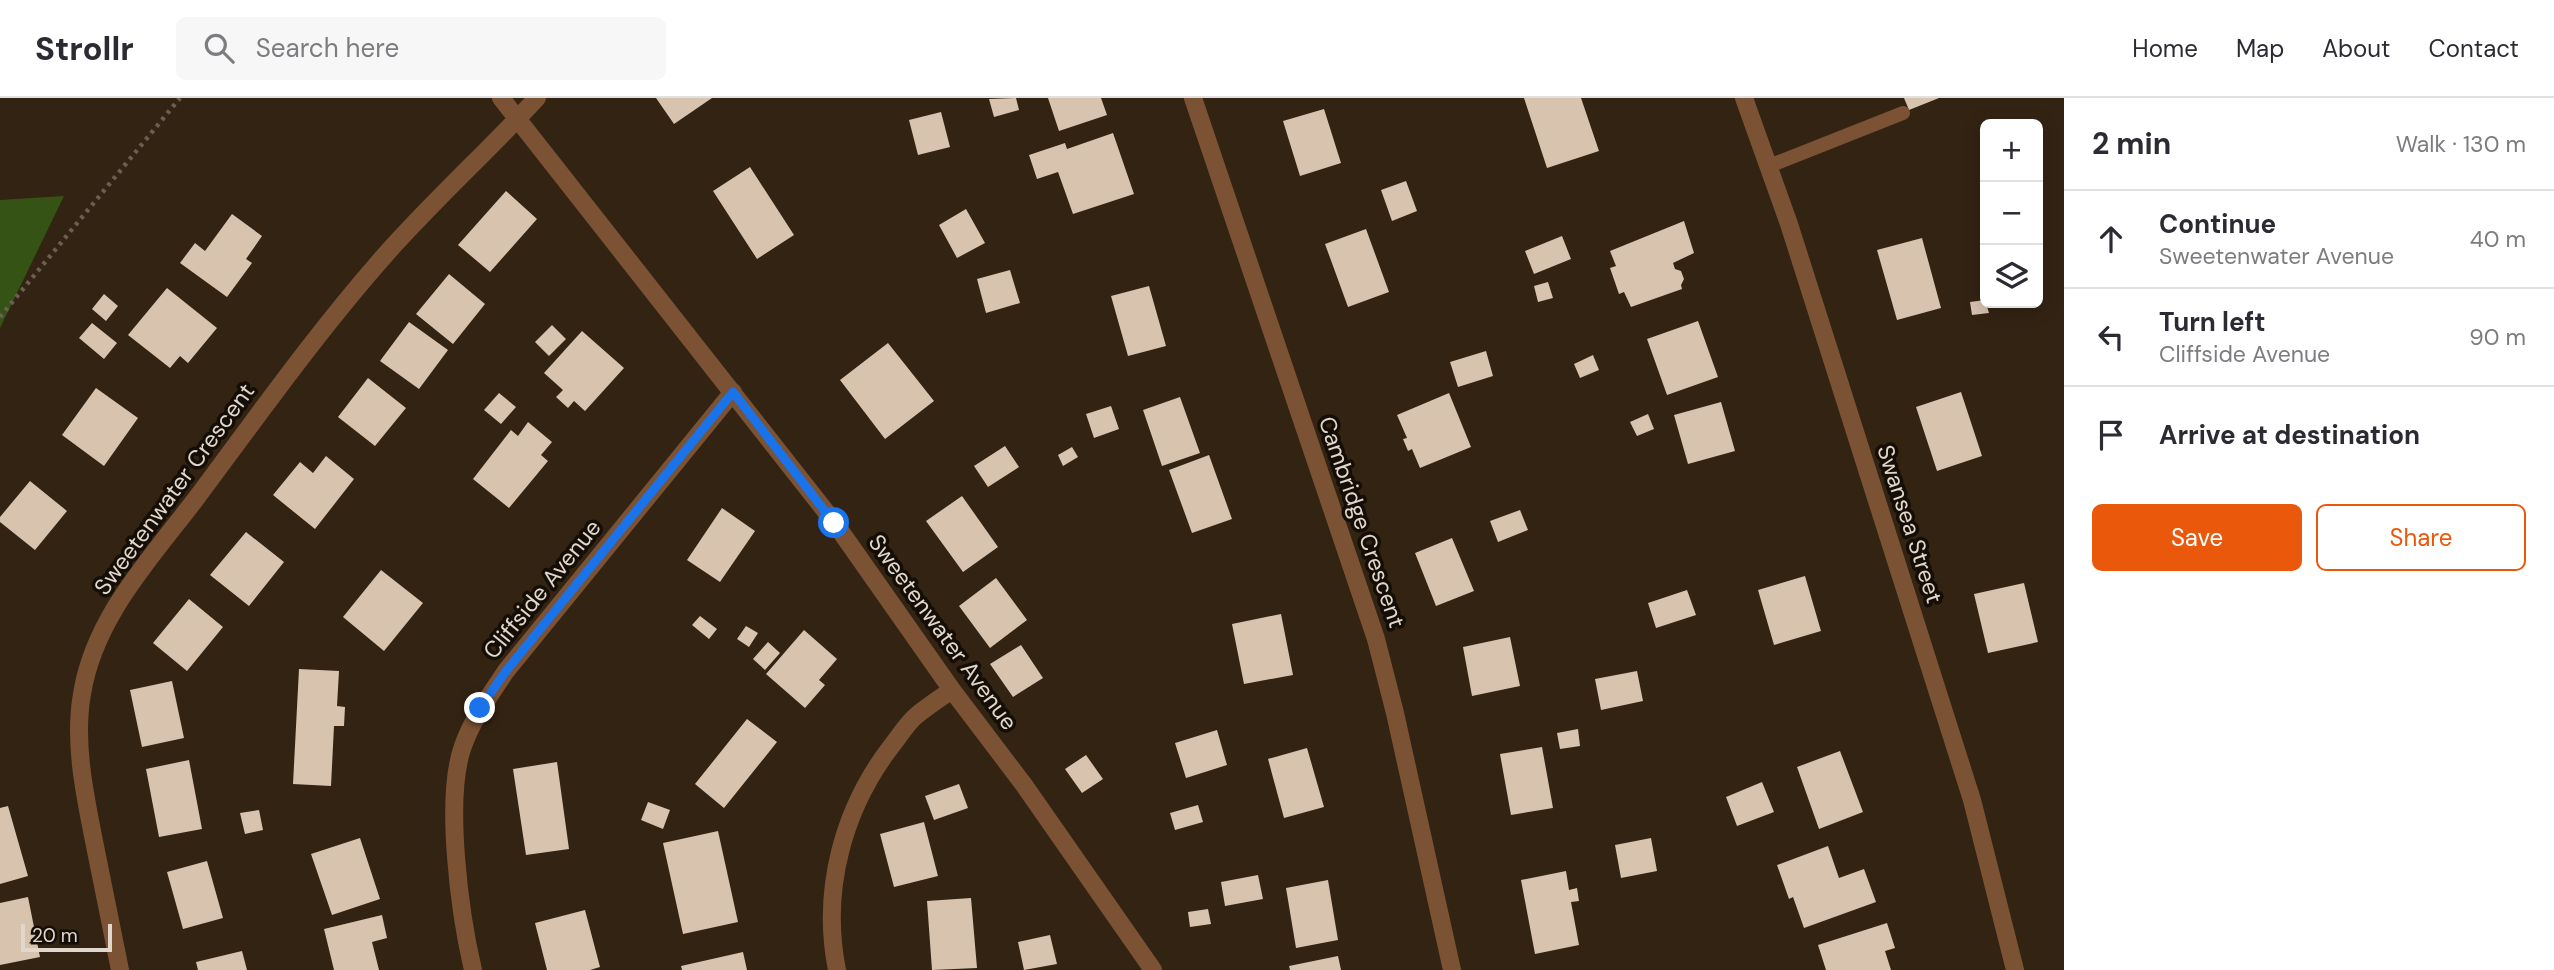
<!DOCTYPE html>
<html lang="en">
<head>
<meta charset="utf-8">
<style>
	:root { --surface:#fff; --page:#f7f7f7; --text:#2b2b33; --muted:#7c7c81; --line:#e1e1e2; --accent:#ea580c }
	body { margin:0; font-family:"DM Sans",sans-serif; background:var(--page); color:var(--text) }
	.controls { position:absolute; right:21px; top:21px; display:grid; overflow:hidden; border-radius:10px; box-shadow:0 4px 18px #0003 }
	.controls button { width:63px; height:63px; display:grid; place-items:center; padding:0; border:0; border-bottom:2px solid var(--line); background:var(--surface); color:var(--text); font:35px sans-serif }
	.scale { position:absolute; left:21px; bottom:18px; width:91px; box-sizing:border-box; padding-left:7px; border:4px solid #e2d7cd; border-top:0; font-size:19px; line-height:24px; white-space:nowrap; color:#e2d7cd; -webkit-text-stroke:5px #150e07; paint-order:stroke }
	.stop { position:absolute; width:21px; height:21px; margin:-16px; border:5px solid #1a73e8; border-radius:50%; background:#fff }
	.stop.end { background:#1a73e8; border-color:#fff; box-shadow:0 2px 7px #0008 }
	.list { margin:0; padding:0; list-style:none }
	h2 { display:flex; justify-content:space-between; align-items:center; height:91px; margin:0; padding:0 28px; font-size:30px }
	h2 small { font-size:23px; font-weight:400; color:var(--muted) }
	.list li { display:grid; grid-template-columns:46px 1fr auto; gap:21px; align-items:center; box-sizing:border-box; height:98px; padding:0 28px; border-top:2px solid var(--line) }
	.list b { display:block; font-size:26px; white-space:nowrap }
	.list p { margin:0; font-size:23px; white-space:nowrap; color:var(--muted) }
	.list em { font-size:23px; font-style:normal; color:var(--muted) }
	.actions { display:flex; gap:14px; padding:21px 28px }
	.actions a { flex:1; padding:16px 0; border:2px solid var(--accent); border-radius:10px; text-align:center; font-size:24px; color:var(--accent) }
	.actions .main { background:var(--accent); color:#fff }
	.icon { flex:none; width:38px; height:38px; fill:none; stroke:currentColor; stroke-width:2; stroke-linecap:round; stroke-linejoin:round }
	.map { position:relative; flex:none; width:2064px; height:872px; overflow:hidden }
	header { display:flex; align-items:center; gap:42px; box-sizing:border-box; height:98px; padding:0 35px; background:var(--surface); border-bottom:2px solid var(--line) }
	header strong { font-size:33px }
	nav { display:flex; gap:38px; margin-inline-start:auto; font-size:24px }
	.search { width:490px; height:63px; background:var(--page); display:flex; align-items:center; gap:18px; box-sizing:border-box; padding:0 24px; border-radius:10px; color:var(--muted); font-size:26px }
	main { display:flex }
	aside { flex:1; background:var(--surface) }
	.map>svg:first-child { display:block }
</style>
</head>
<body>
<header>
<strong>Strollr</strong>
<div class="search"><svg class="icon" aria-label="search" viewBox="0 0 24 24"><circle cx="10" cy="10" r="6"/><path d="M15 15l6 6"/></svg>Search here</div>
<nav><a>Home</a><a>Map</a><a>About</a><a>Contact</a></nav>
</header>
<main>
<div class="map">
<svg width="2064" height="872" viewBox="0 0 2064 872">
	<rect width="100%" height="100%" fill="#332313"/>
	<path fill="#355315" d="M64,98L0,230V102Z"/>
	<path fill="#d8c3af" d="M656,0H712L674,26Z
		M1016,0L1019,12L994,19L989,1Z
		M1048,0H1101L1107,17L1059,33Z
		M1524,0H1581L1599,53L1547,70Z
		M1904,0H1939L1909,12Z
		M1324,11L1341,65L1300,78L1283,23Z
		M941,14L950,49L918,57L909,22Z
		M1113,35L1134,96L1073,116L1058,74L1037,81L1029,57L1065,45L1067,51Z
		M750,69L794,137L757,161L713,93Z
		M1406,83L1417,113L1392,123L1381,92Z
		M506,93L537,121L490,174L458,147Z
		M966,111L985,145L957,160L939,127Z
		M232,116L262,138L246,161L252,165L227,199L180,165L195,145L205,153Z
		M1684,123L1694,155L1673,165L1675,171L1681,173L1684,181L1681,187L1682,191L1631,209L1624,194L1619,196L1610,170L1616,168L1610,153Z
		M1366,131L1389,194L1348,209L1325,146Z
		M1562,138L1571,161L1534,176L1525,153Z
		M1922,140L1941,210L1897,222L1877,152Z
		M1010,172L1020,205L986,215L977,181Z
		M449,176L485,206L453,246L416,216Z
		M1548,184L1553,200L1538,204L1534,188Z
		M1149,188L1166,248L1128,258L1111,198Z
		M167,190L217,230L188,265L180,258L170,270L128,237Z
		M104,196L118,208L106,223L92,211Z
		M1985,202L1989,215L1972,217L1970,204Z
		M1698,223L1718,279L1667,297L1647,241Z
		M409,224L448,252L419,291L380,263Z
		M92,225L117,245L104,261L79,240Z
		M552,227L566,241L549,258L535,244Z
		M582,233L624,270L585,313L574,303L568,310L556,299L563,292L544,275Z
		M888,245L934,303L885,341L840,282Z
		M1486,253L1493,278L1458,289L1450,264Z
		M1593,257L1599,272L1580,280L1574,266Z
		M368,280L406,310L375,348L338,319Z
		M96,290L138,320L104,368L62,337Z
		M1961,294L1982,358L1937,373L1916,309Z
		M499,295L516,309L501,326L484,312Z
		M1449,295L1471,349L1420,370L1412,351L1408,353L1403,341L1407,340L1397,317Z
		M1180,299L1200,355L1162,368L1143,312Z
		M1721,304L1735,353L1688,366L1674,317Z
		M1111,308L1119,331L1094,340L1086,316Z
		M1648,316L1654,331L1637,338L1630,324Z
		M528,324L552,344L541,357L548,363L509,410L473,381L511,332L518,338Z
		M1005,348L1019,369L988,389L974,368Z
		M1072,349L1078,359L1063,368L1058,357Z
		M1209,357L1232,421L1192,435L1169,372Z
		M326,358L354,381L315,431L273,397L300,364L313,375Z
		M30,383L67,413L35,452L0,424V419Z
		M962,398L998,449L963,474L926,423Z
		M722,410L755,433L720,484L687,462Z
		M1520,412L1528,432L1498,444L1490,423Z
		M246,434L284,464L249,508L210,477Z
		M1452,440L1474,493L1436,508L1415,455Z
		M381,472L423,505L384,553L343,519Z
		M1805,478L1821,533L1774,547L1758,492Z
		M996,480L1027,522L990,550L959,508Z
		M2024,485L2038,544L1988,555L1974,496Z
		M1687,492L1696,517L1656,530L1648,505Z
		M189,501L223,529L187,573L153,545Z
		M1281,516L1293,577L1244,586L1232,526Z
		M700,518L717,531L709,541L692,527Z
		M746,528L758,535L749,549L737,541Z
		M804,532L837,561L819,582L825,587L805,610L766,576Z
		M1510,539L1520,588L1472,598L1463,549Z
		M768,544L780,555L765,572L753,561Z
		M1021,547L1043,580L1013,599L990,566Z
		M299,571L339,573L337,608L345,609L344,628H334L331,688L293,686Z
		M1637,573L1643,603L1601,612L1595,581Z
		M172,583L184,640L142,649L130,592Z
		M747,621L777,644L724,710L695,686Z
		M1578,631L1580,648L1560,651L1557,635Z
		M1217,632L1227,667L1186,680L1175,645Z
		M1542,649L1553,710L1511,717L1500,656Z
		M1307,650L1324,709L1284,720L1268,661Z
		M1840,653L1863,714L1819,731L1797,669Z
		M1086,657L1103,681L1082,695L1065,671Z
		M189,662L202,731L159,739L146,671Z
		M557,664L569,751L526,757L513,671Z
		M1762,684L1774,714L1737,728L1726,699Z
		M959,686L968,710L934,722L925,698Z
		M648,704L670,712L663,731L641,722Z
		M1198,707L1203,724L1175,732L1170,715Z
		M8,708L28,778L0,786V710Z
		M259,712L263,732L245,736L240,715Z
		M924,724L938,778L894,789L880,736Z
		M718,733L738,824L683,836L663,745Z
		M360,740L380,801L332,817L311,756Z
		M1651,740L1657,773L1621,780L1615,747Z
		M1828,748L1839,780L1864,771L1876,804L1804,830L1793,799L1789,801L1777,767Z
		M207,763L223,820L183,831L167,774Z
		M1566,773L1569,792L1577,790L1579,803L1571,804L1579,847L1535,856L1521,782Z
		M1258,777L1263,801L1225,808L1221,784Z
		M1328,782L1338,842L1296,850L1286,790Z
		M28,799L40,859L0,867V805Z
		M971,800L977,870L932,872L927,803Z
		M1208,811L1211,826L1190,829L1188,814Z
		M585,812L600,869L590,872H547L535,825Z
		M382,817L387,840L372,844L379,872H334L324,831Z
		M1887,825L1895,850L1885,853L1891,872H1826L1818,847Z
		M1050,837L1057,866L1024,872L1018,844Z
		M242,853L247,872H198L196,864Z
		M743,854L747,872H682L681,868Z
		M1338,858L1341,872H1290L1289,868Z"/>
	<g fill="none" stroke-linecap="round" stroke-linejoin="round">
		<path stroke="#6c5e50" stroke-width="4.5" stroke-dasharray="3.5 5" stroke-linecap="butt" d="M0,219L180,0"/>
		<path stroke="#7b5234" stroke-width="14" d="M1769,68L1903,15"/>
		<path stroke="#7b5234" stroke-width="18" d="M501,0L834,424L952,592L1024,687L1153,872
			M1193,0L1376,541L1395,615L1452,872
			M1744,0L1789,126L1972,702L2015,872
			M120,872C112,832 104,793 96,753C86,702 73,647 82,596C94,520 150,461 195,402C257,319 317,234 386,156C434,102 488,53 537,0
			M473,872C460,817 444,700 463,648C473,620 490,597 506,573L733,294
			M837,872C821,792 843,710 893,646C901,636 908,624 917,617C928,608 940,600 952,592"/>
	</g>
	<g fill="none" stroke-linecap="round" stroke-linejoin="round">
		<path stroke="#1a73e8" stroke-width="9" d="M480,610L506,573L733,294L834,425"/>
	</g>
	<g text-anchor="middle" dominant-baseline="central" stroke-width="7" stroke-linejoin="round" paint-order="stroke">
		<g font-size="23" fill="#e2d7cd" stroke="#150e07">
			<text transform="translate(174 391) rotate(-54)">Sweetenwater Crescent</text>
			<text transform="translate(1362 424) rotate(71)">Cambridge Crescent</text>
			<text transform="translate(1910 426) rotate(72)">Swansea Street</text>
			<text transform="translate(542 491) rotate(-51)">Cliffside Avenue</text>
			<text transform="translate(943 534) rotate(54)">Sweetenwater Avenue</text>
		</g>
	</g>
</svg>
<div class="controls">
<button>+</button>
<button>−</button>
<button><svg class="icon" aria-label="layers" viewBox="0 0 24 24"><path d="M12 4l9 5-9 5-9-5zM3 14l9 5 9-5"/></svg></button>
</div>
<div class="scale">20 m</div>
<div class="stop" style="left:834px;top:425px"></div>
<div class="stop end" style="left:480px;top:610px"></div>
</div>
<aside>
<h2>2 min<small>Walk · 130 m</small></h2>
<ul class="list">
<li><svg class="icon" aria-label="ahead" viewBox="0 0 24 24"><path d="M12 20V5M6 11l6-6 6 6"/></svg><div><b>Continue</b><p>Sweetenwater Avenue</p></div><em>40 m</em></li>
<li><svg class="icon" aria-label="left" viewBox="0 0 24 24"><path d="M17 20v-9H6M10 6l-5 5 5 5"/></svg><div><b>Turn left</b><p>Cliffside Avenue</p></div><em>90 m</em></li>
<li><svg class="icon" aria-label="arrive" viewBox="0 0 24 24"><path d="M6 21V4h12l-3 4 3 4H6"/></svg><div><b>Arrive at destination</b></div></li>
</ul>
<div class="actions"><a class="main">Save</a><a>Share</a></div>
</aside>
</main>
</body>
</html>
